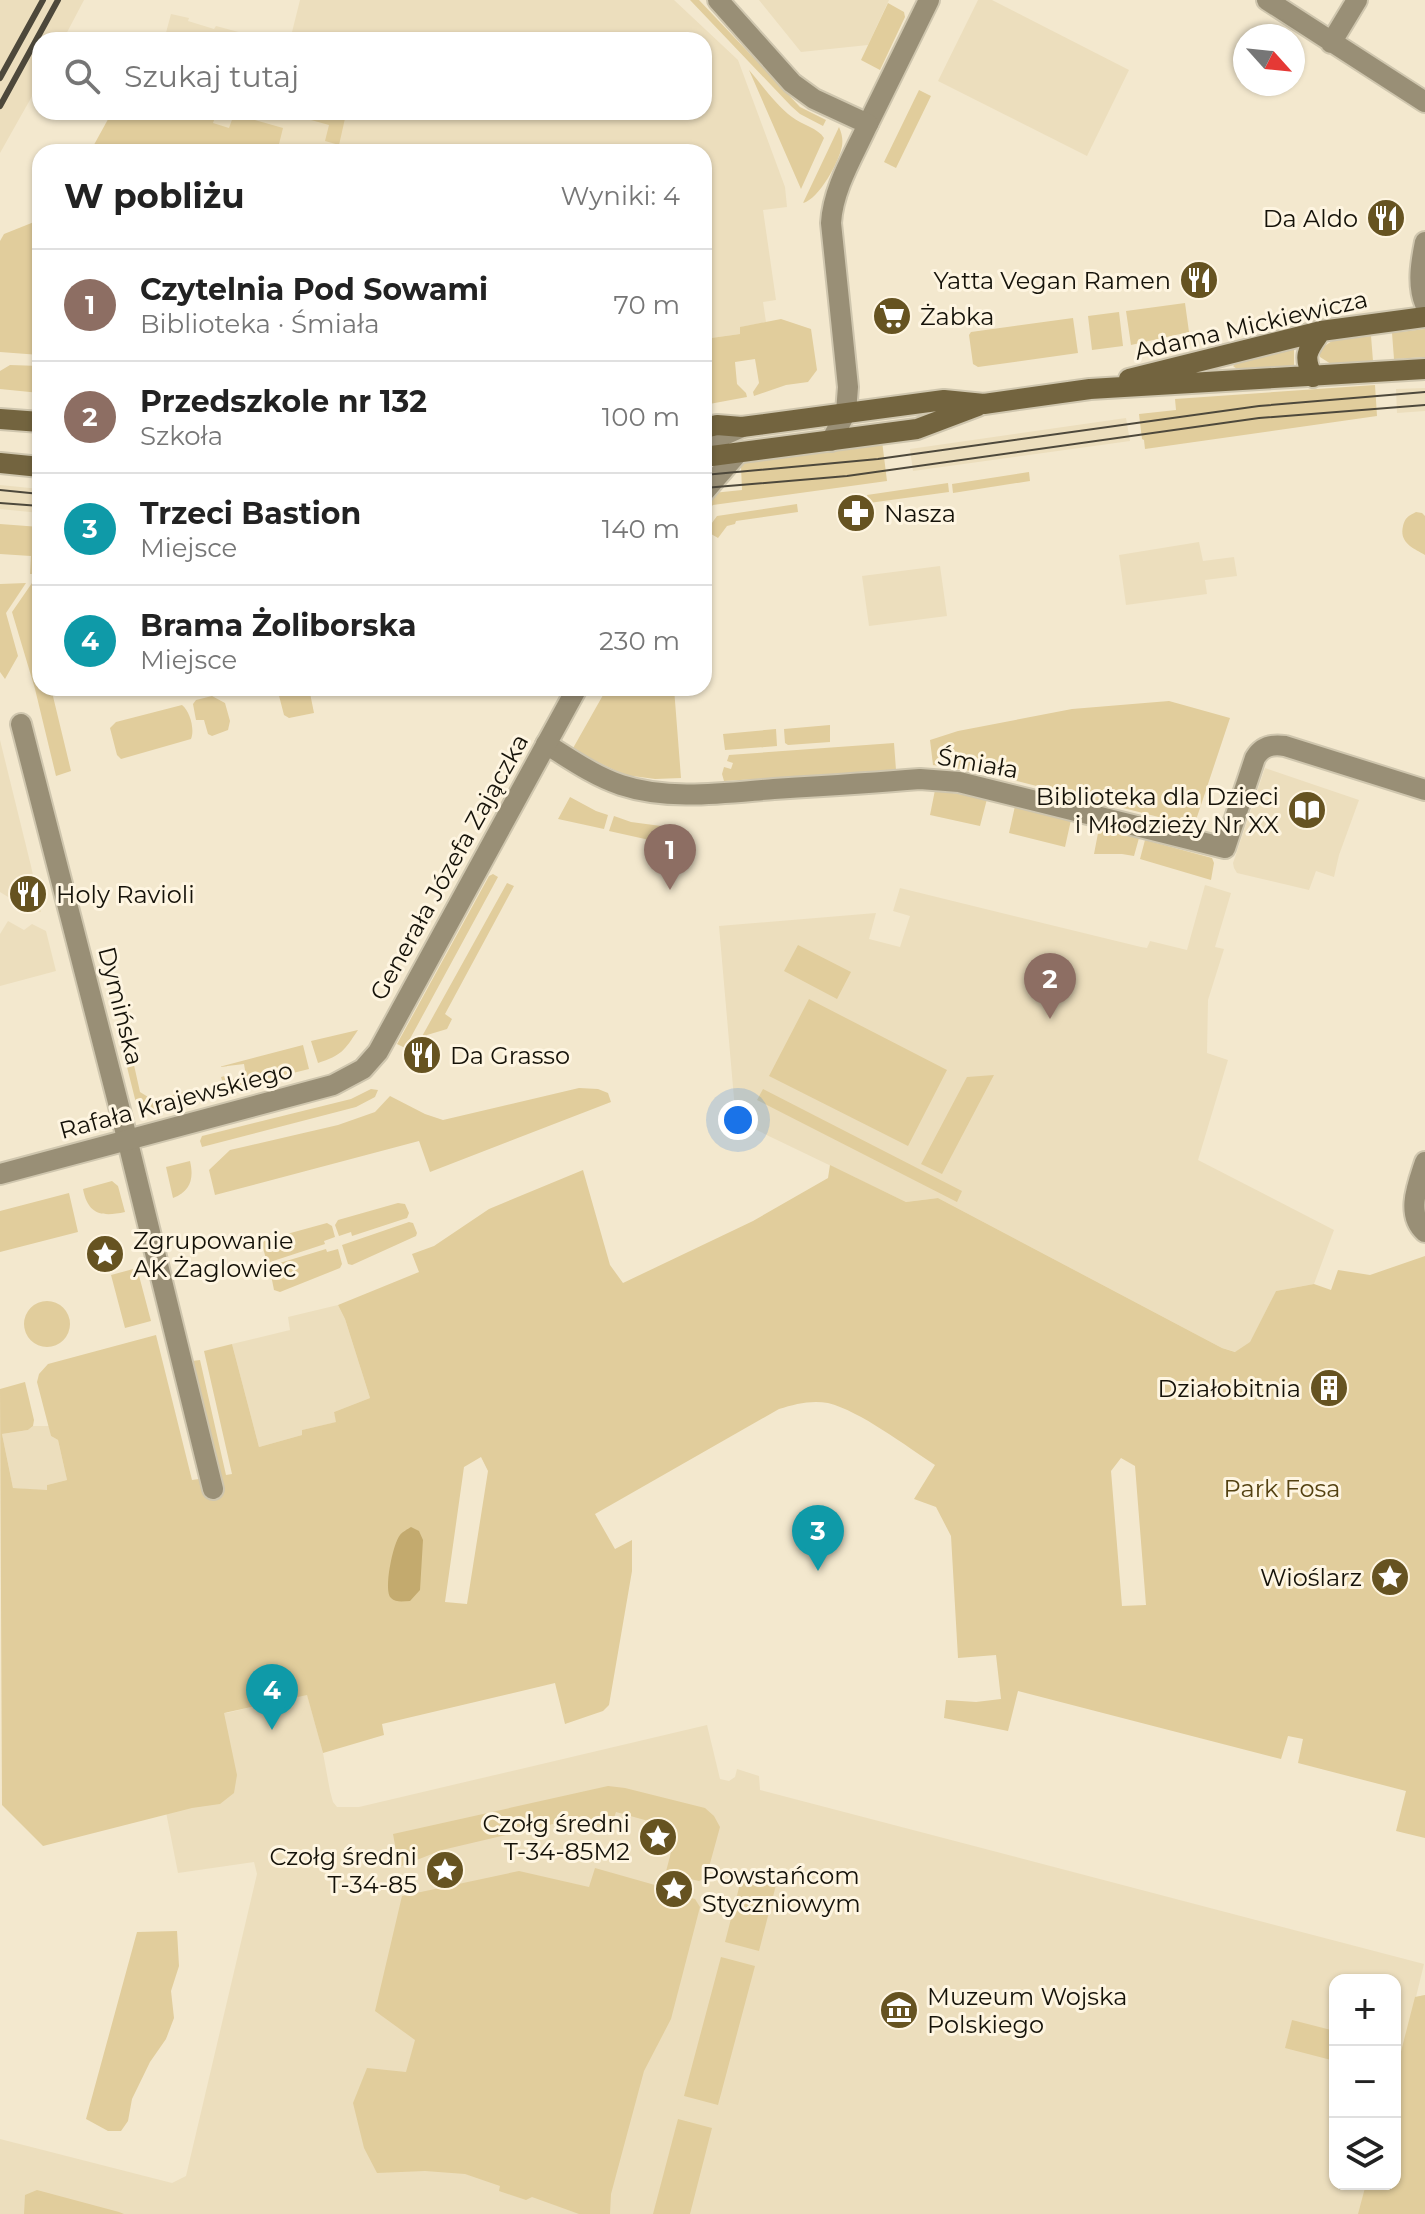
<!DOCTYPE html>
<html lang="pl">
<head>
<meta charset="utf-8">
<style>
	:root { --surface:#fff; --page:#f2f2f2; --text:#222; --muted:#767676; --line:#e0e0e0; --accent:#665321 }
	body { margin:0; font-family:Montserrat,sans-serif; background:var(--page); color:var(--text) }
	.controls { position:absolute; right:24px; bottom:24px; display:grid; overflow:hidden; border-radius:16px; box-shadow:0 2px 6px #0004 }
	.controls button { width:72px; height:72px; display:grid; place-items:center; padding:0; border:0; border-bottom:2px solid var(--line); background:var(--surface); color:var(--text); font:40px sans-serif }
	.compass { position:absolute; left:1233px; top:24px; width:72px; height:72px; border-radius:50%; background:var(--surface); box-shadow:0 2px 6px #0004; rotate:117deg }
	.you { position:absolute; left:738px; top:1120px; width:28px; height:28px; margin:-20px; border:6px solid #fff; border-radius:50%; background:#1a73e8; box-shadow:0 0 0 12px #1a73e833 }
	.badge { display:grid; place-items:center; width:52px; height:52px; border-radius:50%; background:var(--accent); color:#fff; font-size:26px; font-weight:700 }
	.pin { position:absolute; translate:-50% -66px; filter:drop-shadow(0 2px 4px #0008) }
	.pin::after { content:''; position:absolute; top:42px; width:28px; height:24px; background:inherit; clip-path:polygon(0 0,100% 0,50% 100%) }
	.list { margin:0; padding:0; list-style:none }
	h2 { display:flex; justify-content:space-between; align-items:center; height:104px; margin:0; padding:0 32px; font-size:34px }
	h2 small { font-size:26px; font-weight:400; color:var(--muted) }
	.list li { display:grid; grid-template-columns:52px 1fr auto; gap:24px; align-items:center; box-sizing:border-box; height:112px; padding:0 32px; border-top:2px solid var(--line) }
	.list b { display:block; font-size:30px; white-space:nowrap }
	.list p { margin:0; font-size:26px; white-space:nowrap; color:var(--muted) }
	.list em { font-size:26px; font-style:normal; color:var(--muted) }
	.icon { flex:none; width:44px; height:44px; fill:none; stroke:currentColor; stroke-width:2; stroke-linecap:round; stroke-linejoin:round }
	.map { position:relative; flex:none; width:1425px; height:2214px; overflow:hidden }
	.search { position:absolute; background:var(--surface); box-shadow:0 2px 6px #0004; left:32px; top:32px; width:680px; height:88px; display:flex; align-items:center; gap:20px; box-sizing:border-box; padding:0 28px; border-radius:24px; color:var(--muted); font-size:30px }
	.panel { position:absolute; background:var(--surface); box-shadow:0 2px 6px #0004; left:32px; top:144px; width:680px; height:552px; border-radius:24px }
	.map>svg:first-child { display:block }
</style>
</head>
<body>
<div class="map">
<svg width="1425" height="2214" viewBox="0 0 1425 2214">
	<rect width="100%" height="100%" fill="#f3e8ce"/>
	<path fill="#ecdebd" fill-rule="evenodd" d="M0,0H84L63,40H40V82L0,153Z
		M300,0H674L738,60L785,187L787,207L763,210L776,300L763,302L766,322L741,327L740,334L704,339V152H104L126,112H704V40H290Z
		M759,0H889L868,45L801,52Z
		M978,0H992L1129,70L1087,156L938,81Z
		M171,14L189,18L188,21L214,29L216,26L246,34V37L256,40H164Z
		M1425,388V411L1397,413L1396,389Z
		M1126,418L1130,441L913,471L910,449Z
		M0,485L40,489V513L0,509Z
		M1199,542L1203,561L1234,557L1237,576L1205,580L1207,594L1126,605L1119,555Z
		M940,566L947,616L869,626L862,576Z
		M0,740L31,866L41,912L31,911L0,892Z
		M1265,768L1359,800L1339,855L1334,877L1316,871L1309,890L1237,873L1234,868L1233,863Z
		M1205,885L1231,893L1215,947L1224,949L1208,1000L1207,1053L1228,1060L1198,1160L1334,1230L1314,1284L1276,1291L1250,1343L1236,1352L1222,1348L938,1198L906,1202L742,1123L735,1110L719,926L876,913L869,939L900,947L910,916L893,911L900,888L1141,947L1147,948L1150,941L1187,950Z
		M8,921L24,930L32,924L46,931L56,971L0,986V934Z
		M338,1305L345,1319L370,1398L334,1412L337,1422L302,1430V1435L259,1447L232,1344L290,1330L288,1317Z
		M33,1426H49L51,1436L58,1440L67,1480L47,1485V1491L13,1488L2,1434L28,1430Z
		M140,1680L227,1713L307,1694L323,1753L330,1791L333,1802L337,1807H359L707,1725L720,1779L729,1781L735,1777L737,1769L759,1776L760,1790L1424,1964L1416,1997L1425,1995V2214H0V2139L172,2183L186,2176L257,1874L254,1862L178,1873ZM1335,1980H1395V2184H1335Z"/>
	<path fill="#e1cd9c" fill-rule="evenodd" d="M690,0H699L800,107L826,120L823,126L800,114L791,106Z
		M888,3L904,12L905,17L880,70L861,60Z
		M749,70C763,86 775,104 792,117C802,125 818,128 824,138L801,189Z
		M919,90L931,96L896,168L884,162Z
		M112,112H182L181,117L196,120L199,112H217L213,123L229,128L234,114L283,128L277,152H90Z
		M282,112L346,114L339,145L325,141L329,125Z
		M839,127C842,134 843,139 842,146C839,162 819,199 803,203Z
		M39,220L40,355L0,352V241L4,234Z
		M1185,303L1189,332L1131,345L1126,311Z
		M1119,312L1123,346L1092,350L1088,316Z
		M1073,318L1078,353L978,367L973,364L969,335L971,332Z
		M781,319L811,329L817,370L808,382L786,385L754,396L753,392L759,383L755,359L735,362L737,384L746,393L747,397L704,405V339L740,334V327Z
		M1425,329V357L1394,359L1392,333Z
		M1371,336L1373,361L1331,364L1320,357V349L1332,341Z
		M1294,348V366L1238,370L1233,366L1238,361Z
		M10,365L40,366V393L0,389V371Z
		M1375,385L1377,416L1145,449L1144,440L1142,439L1139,414L1176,410L1175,399Z
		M882,441L887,481L713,505L704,513V504L713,493L742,490L741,467H739L743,463Z
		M1029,472L1030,481L953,493L952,484Z
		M948,483L949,492L869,503L867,495Z
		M797,504L798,512L736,521L735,524L727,526L718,538L706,531L717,516Z
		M1416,512L1422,513L1425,516V555C1413,548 1399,543 1403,526C1405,518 1408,516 1416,512Z
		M0,524L40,527V574H30L31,556L0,554Z
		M40,582V688H51L71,771L56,776L35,689L12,612L32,583Z
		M26,583L6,613L18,656L5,679L0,672V584Z
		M277,688H309L314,713L289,718L284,715Z
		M607,688H674L681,778L655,779L625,775L572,750Z
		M212,696L225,703L230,721L228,730L212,736L208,734L204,720H196L193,704L196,700Z
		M1169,701L1230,718L1194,826L990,774L933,765L930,740L958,731L1072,709Z
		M182,705C190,711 195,730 191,739L121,759L117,755L110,728L116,722Z
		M830,725V742L788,745L785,743L784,729Z
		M776,729L777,746L725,750L723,734Z
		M894,743L896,770L724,781L722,774L724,767L731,769L733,763L727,761L729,755Z
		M935,790L987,799L980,826L930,815Z
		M570,797L596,811L608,815L604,829L558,819Z
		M1015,806L1071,820L1065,847L1009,833Z
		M614,816L631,822L661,826L659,841H654L609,831Z
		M1099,828L1139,838L1134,856L1122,854H1094Z
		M1145,840L1212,858L1214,863L1211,880L1140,859Z
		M493,874L498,877L405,1048L397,1044L489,876Z
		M507,883L514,886L445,1014L452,1019L447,1029L427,1035L416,1054L415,1049Z
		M798,945L851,972L837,999L784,971Z
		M809,999L947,1070L908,1146L769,1076Z
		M358,1030C344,1051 342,1055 318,1063L311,1041Z
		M303,1045L309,1069L225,1090L221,1077L225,1076L227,1081L246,1076L244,1064L219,1067Z
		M134,1065L140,1092L153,1100L188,1091L192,1094L193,1099L148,1111L137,1107L127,1067Z
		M994,1075L942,1174L921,1164L967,1077Z
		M579,1088L598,1089L608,1093L611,1102L430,1172L419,1141L215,1195L209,1170L230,1150L338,1125L375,1112L390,1096L425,1114L443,1120Z
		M371,1089L378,1090L375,1097L356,1107L202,1147L200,1141L202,1136L351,1099Z
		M763,1089L962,1191L957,1202L757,1100Z
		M190,1161C194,1178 191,1191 173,1198L166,1167Z
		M830,1165L906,1202L938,1198L1222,1348L1235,1352L1250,1342L1276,1291L1314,1284L1331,1290L1338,1270L1370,1275L1425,1256V1838L1396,1831L1406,1791L1298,1763L1303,1739L1288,1736L1281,1759L1018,1691L1008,1731L944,1718L946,1700L976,1702L1001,1699L996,1655L958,1658L951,1536L936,1507L914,1499L935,1465C906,1446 860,1411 828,1403C811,1400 795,1404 779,1409L595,1514L615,1549L632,1540V1571L609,1705L603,1711L565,1724L555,1683L382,1724L384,1735L323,1753L307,1695L224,1713L237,1775L234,1793L220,1804L192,1808L43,1846L2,1805L0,1389L25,1382L34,1420L33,1426L28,1430L2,1434L13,1488L47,1490V1485L67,1480L58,1440L51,1436L37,1382L39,1374L48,1364L156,1335L192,1480L220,1476L192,1361L200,1360L226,1475L232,1474L204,1351L232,1344L259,1447L302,1435V1430L336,1422L334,1412L370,1398L345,1319L338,1305L419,1272L412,1254L434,1246L489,1209L583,1170L610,1265L623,1283L753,1221L828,1178ZM481,1457L488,1471L467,1604L445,1602L464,1467ZM1121,1458L1135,1466L1146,1605L1122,1606L1111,1471Z
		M112,1181L118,1186L125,1212C102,1217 88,1215 83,1189Z
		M69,1193L78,1232L0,1252V1211Z
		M398,1203L405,1204L409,1213L407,1218L352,1236L351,1232L339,1236L335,1225L338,1220Z
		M409,1222L413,1223L417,1233L416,1236L352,1265L348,1264L342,1245Z
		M327,1223L332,1226L335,1237L324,1241L325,1244L270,1262L266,1259L262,1244L265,1240Z
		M326,1249L327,1252L338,1249L342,1264L340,1268L280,1292L274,1290L270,1270L273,1265Z
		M137,1268L151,1321L125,1328L111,1275Z
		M24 1324a23 23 0 1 1 46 0a23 23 0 1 1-46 0Z
		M608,1786L625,1788L705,1808L714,1816L720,1827L706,1878L699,1881L672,1875L668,1891L695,1899L700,1907L671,2019L644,2071L611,2194L610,2214H579L532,2197L526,2200L499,2191L500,2186L465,2174L425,2171L377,2173L364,2148L353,2103L367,2068L406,2072L415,2040L375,2011L402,1896L519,1871L589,1887L595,1868L662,1887L677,1829L616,1812L609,1833L570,1820L442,1850L399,1867L393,1834Z
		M742,1876L776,1885L759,1951L725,1942Z
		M177,1931L179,1966L171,1991L174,2018L166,2039L150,2062L132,2099L128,2121L121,2131H108L86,2119L137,1932Z
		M721,1957L755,1966L718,2105L684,2096Z
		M1425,1995V2214H1358L1366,2184H1395V2075L1415,1997Z
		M1292,2020L1335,2031V2061L1285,2048Z
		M678,2119L712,2128L690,2214H653Z
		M37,2190L119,2212L124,2214H24L25,2195Z"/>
	<path fill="#c3aa6e" d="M411,1527L419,1531L423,1540L420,1590L410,1601C404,1601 396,1603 391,1598C383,1591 393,1543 400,1535C402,1532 408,1529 411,1527Z"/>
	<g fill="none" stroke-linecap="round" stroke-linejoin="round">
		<defs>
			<path id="minor" d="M1267,0L1425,102
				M1331,43L1357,0
				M868,124L929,0
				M21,724L122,1118L213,1489
				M546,744C570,759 594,776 621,785C669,801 724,793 774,789C823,786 871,783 920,779L959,782L1225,848L1255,758C1262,746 1272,744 1285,746L1425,790
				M1425,1162C1418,1184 1405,1214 1425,1232"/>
			<path id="tertiary" d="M718,0L792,83L814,99L868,124C854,155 833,188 831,223L848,387L846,412L831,441
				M1425,242C1421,262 1417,285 1425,304
				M704,450L715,439L742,427
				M704,492L738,453
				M0,1174L333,1085L363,1069L378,1052L577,688"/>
			<path id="secondary" d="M1313,377C1302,355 1308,350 1321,331
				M1129,379L1321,331L1425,317
				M0,419L40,422
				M704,428L717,425L742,427L944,400L984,404L1090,389L1425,369
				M704,457L917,429L978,406
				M0,463L40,467"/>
		</defs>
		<use href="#minor" stroke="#cfc6ae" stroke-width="24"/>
		<use href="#tertiary" stroke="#cfc6ae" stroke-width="24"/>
		<use href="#secondary" stroke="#cfc6ae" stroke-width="24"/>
		<use href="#minor" stroke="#998f76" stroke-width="20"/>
		<use href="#tertiary" stroke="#998f76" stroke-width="20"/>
		<use href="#secondary" stroke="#73643f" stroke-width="20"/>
		<path stroke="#4d483b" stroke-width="2" d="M704,475L878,459L1259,406L1425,392
			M704,488L847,476L1259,418L1425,405
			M0,490L40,494
			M0,503L40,506"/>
		<path stroke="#4d483b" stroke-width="6" d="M0,78L43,0
			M0,106L58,0"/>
	</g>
	<defs>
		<symbol id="restaurant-disc" viewBox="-11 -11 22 22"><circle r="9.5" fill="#665321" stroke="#fef5e1"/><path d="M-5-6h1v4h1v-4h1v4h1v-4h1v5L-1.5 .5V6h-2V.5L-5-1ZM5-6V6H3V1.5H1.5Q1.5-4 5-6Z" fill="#fff"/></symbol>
		<symbol id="supermarket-disc" viewBox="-11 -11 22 22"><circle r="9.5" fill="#665321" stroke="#fef5e1"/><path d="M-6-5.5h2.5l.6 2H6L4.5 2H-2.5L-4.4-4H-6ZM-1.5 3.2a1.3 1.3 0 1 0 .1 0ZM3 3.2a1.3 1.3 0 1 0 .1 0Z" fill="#fff"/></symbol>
		<symbol id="pharmacy-disc" viewBox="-11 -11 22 22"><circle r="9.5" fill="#665321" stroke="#fef5e1"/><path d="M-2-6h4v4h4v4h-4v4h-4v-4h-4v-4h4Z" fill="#fff"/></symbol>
		<symbol id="library-disc" viewBox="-11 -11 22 22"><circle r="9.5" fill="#665321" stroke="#fef5e1"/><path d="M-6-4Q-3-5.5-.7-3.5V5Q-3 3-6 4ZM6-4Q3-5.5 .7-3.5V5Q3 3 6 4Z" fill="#fff"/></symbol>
		<symbol id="sight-disc" viewBox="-11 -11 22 22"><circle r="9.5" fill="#665321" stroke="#fef5e1"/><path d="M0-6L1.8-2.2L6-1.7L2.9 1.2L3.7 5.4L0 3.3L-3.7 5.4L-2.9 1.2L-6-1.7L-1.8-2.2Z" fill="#fff"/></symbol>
		<symbol id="building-disc" viewBox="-11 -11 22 22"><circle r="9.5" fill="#665321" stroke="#fef5e1"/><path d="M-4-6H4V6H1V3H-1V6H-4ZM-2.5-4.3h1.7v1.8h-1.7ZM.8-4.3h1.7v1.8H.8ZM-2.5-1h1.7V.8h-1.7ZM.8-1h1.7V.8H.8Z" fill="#fff"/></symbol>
		<symbol id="museum-disc" viewBox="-11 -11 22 22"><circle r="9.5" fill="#665321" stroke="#fef5e1"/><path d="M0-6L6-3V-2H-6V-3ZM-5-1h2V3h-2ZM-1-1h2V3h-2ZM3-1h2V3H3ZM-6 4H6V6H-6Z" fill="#fff"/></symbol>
	</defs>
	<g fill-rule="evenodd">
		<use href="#restaurant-disc" x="1364" y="196" width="44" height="44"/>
		<use href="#restaurant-disc" x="1177" y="258" width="44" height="44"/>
		<use href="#supermarket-disc" x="870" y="294" width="44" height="44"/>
		<use href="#pharmacy-disc" x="834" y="491" width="44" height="44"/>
		<use href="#library-disc" x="1285" y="788" width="44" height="44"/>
		<use href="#restaurant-disc" x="6" y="872" width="44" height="44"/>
		<use href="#restaurant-disc" x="400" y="1033" width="44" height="44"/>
		<use href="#sight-disc" x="83" y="1232" width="44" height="44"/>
		<use href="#building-disc" x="1307" y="1366" width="44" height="44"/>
		<use href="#sight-disc" x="1368" y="1555" width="44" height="44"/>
		<use href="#sight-disc" x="636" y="1815" width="44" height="44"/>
		<use href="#sight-disc" x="423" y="1848" width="44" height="44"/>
		<use href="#sight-disc" x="652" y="1867" width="44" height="44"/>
		<use href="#museum-disc" x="877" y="1988" width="44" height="44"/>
	</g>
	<g text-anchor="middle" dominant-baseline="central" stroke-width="6" stroke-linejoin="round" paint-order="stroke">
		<g font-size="24" fill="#151209" stroke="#fef5e1" text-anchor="end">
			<text x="1358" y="218">Da Aldo</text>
			<text x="1171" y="280">Yatta Vegan Ramen</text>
			<text x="920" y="316" text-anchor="start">Żabka</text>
			<text x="884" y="513" text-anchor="start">Nasza</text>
			<text x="1279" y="796">Biblioteka dla Dzieci<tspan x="1279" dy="28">i Młodzieży Nr XX</tspan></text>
			<text x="56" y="894" text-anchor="start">Holy Ravioli</text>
			<text x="450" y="1055" text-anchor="start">Da Grasso</text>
			<text x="133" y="1240" text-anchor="start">Zgrupowanie<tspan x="133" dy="28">AK Żaglowiec</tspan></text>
			<text x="1301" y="1388">Działobitnia</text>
			<text x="1362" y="1577">Wioślarz</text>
			<text x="630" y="1823">Czołg średni<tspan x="630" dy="28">T-34-85M2</tspan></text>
			<text x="417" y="1856">Czołg średni<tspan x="417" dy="28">T-34-85</tspan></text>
			<text x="702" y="1875" text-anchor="start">Powstańcom<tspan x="702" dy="28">Styczniowym</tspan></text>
			<text x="927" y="1996" text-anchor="start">Muzeum Wojska<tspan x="927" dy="28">Polskiego</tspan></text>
		</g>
		<g font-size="24" fill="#151209" stroke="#fef5e1">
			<text transform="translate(1251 325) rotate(-13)">Adama Mickiewicza</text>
			<text transform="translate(978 763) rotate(10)">Śmiała</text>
			<text transform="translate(449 867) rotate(-61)">Generała Józefa Zajączka</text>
			<text transform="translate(121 1006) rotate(76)">Dymińska</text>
			<text transform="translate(176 1100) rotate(-15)">Rafała Krajewskiego</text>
		</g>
		<g font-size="24" fill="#534111" stroke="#fef5e1">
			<text x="1282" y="1488">Park Fosa</text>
		</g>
	</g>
</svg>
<div class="controls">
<button>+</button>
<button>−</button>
<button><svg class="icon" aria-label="layers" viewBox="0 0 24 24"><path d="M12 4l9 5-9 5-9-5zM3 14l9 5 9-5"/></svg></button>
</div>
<svg class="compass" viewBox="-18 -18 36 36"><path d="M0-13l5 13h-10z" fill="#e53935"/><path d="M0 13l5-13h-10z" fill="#767676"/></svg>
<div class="you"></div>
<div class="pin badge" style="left:670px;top:890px;background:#8d6e63">1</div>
<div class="pin badge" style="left:1050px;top:1019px;background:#8d6e63">2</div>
<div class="pin badge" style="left:818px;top:1571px;background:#0f9aa8">3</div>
<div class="pin badge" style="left:272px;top:1730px;background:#0f9aa8">4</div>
<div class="search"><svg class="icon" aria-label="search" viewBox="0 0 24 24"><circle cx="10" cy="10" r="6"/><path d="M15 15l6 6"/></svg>Szukaj tutaj</div>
<section class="panel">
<h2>W pobliżu<small>Wyniki: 4</small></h2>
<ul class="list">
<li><span class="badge" style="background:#8d6e63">1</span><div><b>Czytelnia Pod Sowami</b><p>Biblioteka · Śmiała</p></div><em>70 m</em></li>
<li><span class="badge" style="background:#8d6e63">2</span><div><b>Przedszkole nr 132</b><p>Szkoła</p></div><em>100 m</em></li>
<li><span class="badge" style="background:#0f9aa8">3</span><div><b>Trzeci Bastion</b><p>Miejsce</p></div><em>140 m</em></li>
<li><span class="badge" style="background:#0f9aa8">4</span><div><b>Brama Żoliborska</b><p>Miejsce</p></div><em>230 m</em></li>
</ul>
</section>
</div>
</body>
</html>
